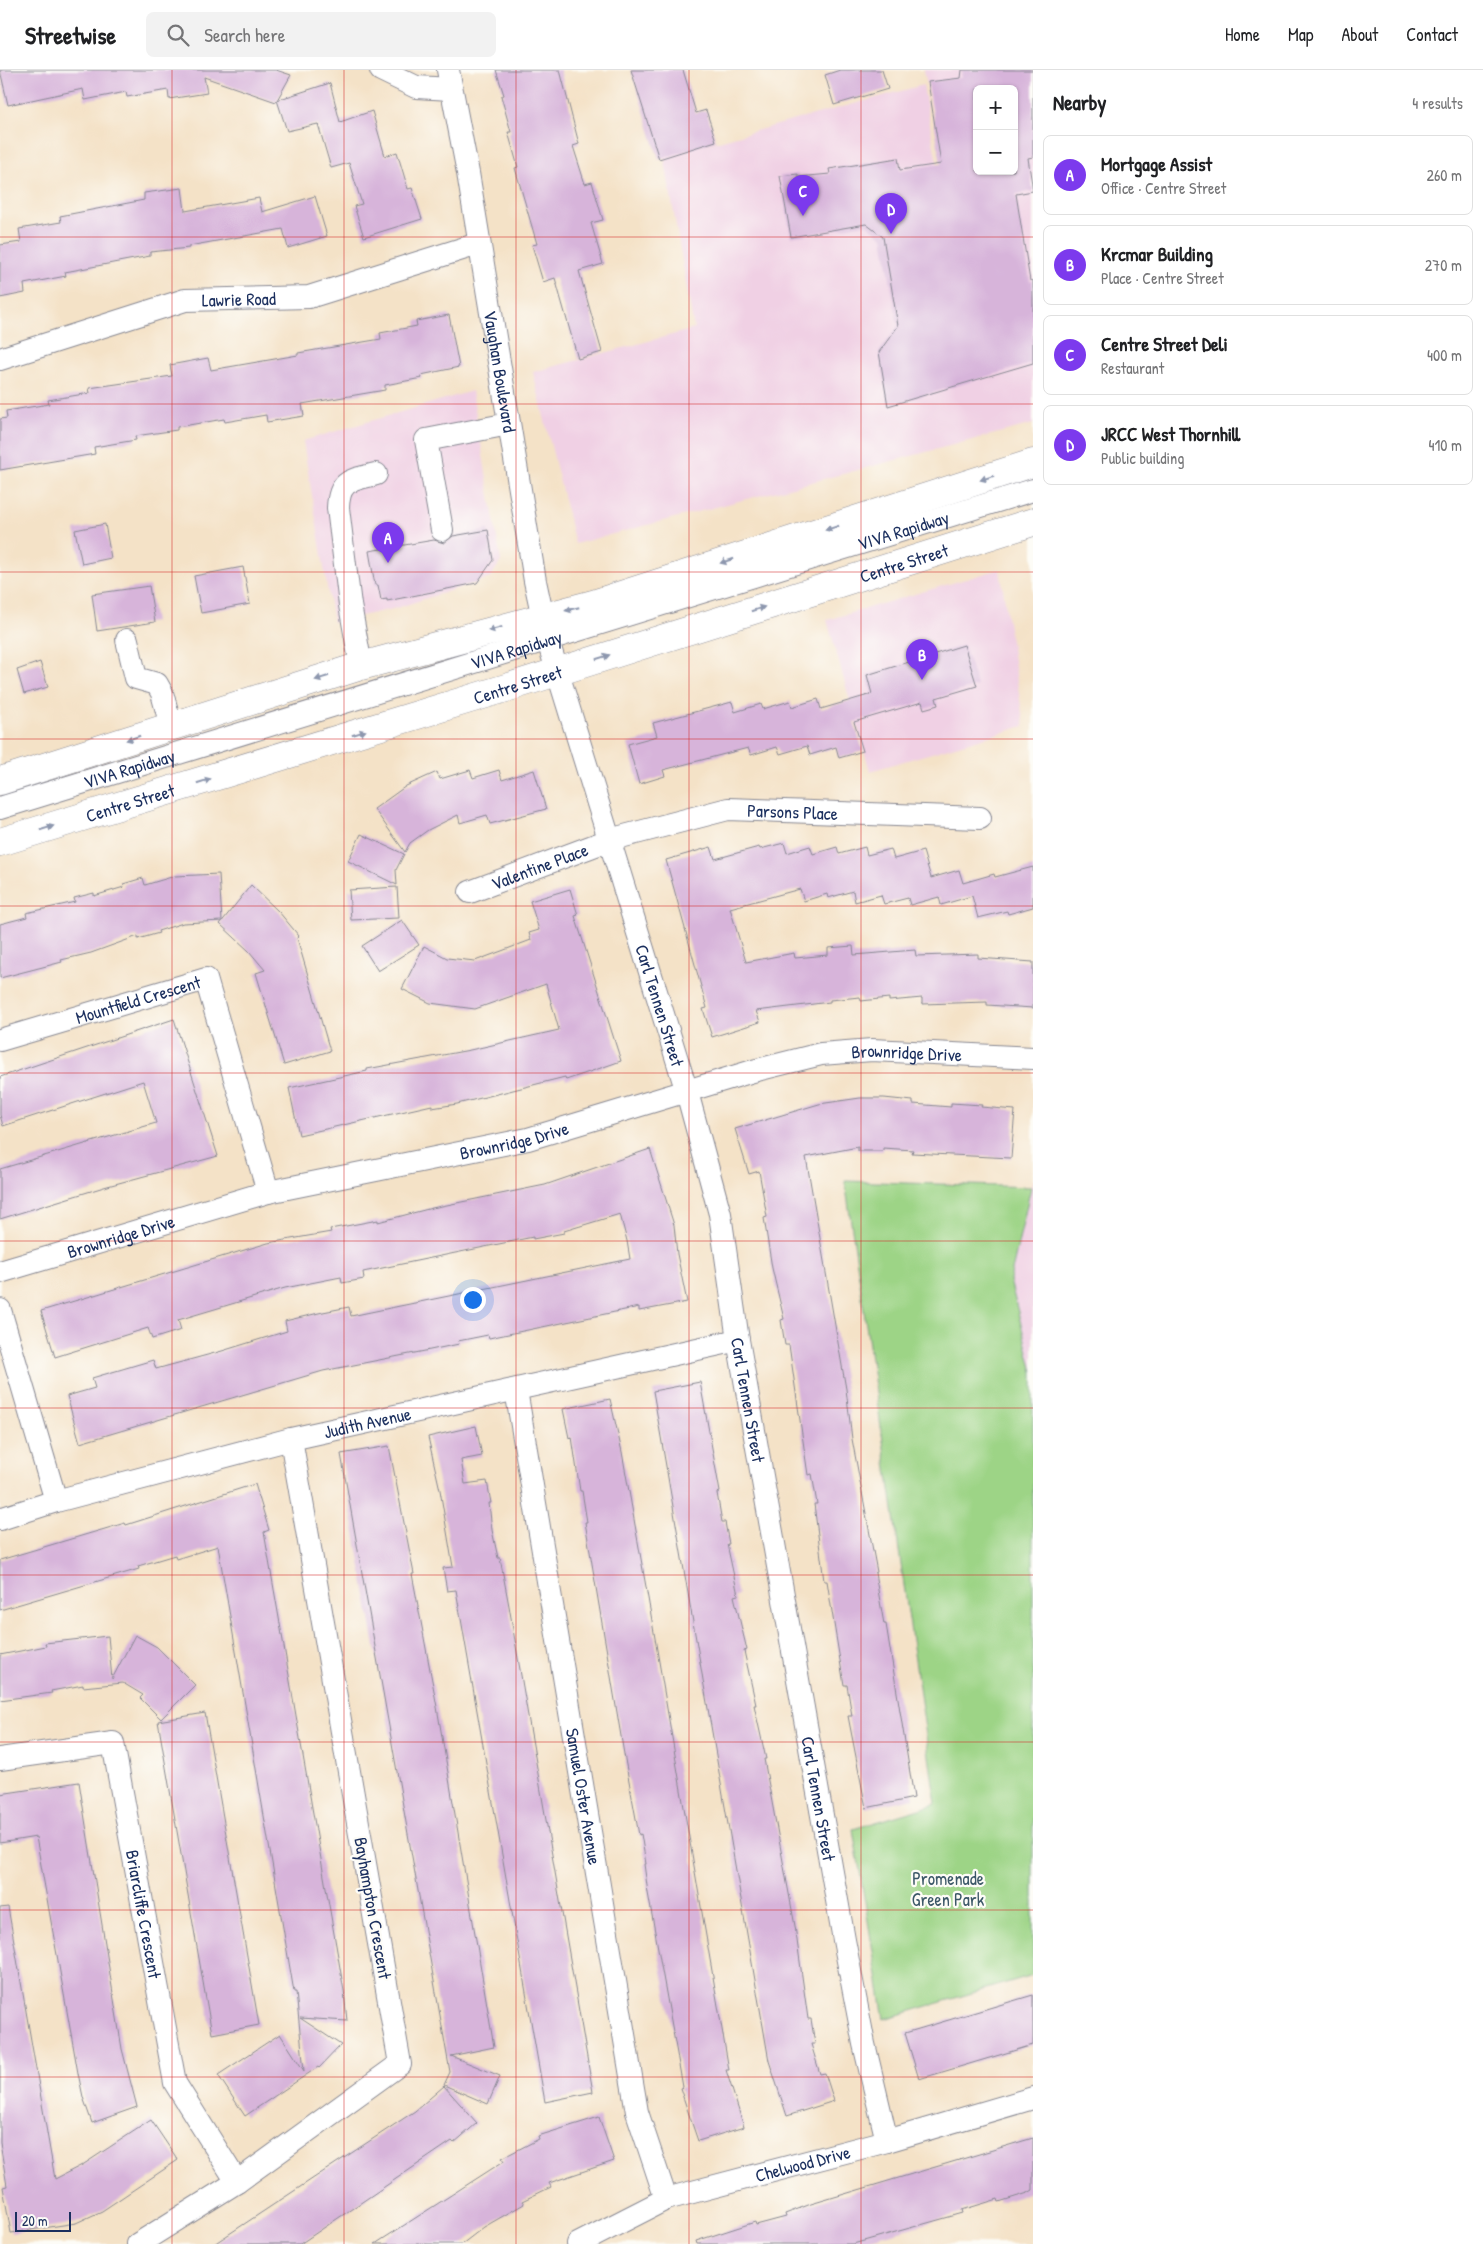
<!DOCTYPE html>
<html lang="en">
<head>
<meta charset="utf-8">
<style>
	:root { --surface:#fff; --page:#f2f2f2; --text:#202124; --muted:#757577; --line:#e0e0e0; --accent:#7c3aed }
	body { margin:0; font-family:"Patrick Hand",sans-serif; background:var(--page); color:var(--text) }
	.controls { position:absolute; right:15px; top:15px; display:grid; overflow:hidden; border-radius:8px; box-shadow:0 1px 4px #0004 }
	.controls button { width:45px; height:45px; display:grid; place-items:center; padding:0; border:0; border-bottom:1px solid var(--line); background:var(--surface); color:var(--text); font:25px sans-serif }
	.scale { position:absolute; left:15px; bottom:12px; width:56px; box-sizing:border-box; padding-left:5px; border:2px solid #1b2f5e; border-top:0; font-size:14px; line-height:18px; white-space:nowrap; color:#1b2f5e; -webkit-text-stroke:4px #fdfcf7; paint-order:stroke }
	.you { position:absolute; left:472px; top:1229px; width:18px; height:18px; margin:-12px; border:4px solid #fff; border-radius:50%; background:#1a73e8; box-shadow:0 0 0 8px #1a73e833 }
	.badge { display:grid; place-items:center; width:32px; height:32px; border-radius:50%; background:var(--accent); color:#fff; font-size:16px; font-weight:700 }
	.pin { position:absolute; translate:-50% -41px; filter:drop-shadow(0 1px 2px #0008) }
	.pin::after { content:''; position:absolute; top:26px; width:18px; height:15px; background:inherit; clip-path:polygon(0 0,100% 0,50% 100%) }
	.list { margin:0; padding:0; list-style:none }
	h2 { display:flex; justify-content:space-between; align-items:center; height:65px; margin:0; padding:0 20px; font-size:21px }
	h2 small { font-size:16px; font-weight:400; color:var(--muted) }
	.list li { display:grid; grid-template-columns:32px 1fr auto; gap:15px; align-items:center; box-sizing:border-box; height:80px; margin:0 10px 10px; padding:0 10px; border:1px solid var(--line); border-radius:8px }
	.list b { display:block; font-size:19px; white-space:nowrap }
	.list p { margin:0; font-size:16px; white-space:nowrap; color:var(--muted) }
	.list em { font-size:16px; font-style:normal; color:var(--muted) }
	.icon { flex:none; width:28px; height:28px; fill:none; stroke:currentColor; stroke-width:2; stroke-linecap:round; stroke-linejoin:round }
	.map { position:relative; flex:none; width:1033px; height:2174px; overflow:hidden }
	header { display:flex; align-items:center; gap:30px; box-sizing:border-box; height:70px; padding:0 25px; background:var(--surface); border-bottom:1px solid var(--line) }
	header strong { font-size:24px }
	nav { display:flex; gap:28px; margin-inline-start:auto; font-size:18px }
	.search { width:350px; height:45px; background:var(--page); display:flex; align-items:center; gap:12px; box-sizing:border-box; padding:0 18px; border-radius:8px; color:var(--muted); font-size:19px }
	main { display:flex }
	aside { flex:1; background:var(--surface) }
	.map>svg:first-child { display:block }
</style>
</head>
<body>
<header>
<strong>Streetwise</strong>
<div class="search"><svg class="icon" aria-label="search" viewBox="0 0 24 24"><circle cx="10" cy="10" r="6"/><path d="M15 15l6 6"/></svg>Search here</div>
<nav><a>Home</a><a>Map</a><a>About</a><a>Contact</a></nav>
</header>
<main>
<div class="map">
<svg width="1033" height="2174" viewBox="0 0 1033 2174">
	<rect width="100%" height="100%" fill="#fdfcf7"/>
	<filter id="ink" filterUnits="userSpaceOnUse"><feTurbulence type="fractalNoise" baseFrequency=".02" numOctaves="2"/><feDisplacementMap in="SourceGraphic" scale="10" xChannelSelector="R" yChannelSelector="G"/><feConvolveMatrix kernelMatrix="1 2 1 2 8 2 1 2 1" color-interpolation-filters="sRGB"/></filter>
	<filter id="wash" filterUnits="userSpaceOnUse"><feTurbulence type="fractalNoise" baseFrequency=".0096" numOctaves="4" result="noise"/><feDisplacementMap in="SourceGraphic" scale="20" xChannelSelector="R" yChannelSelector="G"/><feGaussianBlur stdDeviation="1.12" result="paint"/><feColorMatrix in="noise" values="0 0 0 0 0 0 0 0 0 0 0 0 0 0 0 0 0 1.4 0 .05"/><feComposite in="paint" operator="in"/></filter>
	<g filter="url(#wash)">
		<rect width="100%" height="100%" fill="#f4e2c7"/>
		<path fill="#f0d0e4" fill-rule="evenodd" d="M924,0H1033V354L575,474L533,302L694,259L664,86L923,15L935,82L984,312ZM977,19H1014V101H977Z
			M472,321L501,491L490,508L393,539L333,552L303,371Z
			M1000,499L1024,656L870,701L827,550Z
			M1033,1108V1302L1010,1210Z"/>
		<path fill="#9dd486" stroke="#5c8272" d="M845,1111L1031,1117L1010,1210L1033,1302V1905L884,1949L853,1759L936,1734Z"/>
		<g id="blocks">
			<path fill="#d7b4da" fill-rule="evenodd" d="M0,0H276L291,5L276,32L204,7L207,23L169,29L168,20L127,27L126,22L85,30L83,19L8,35Z
				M496,0H560L579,74L573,76L585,114L592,112L603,150L591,153L603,194L579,201L602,282L578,289L555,208L543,212L532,175L537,174L515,98L518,97L508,62H511L501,26L504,25Z
				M631,0H683L696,43L706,40L716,71L659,89Z
				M840,0H882L888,19L834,35L825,5Z
				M962,0H1033V87L1028,88L1033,121L1016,124L1030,211L1033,210V293L888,336L879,282L898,256L883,167L866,154L791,167L780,106L798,104V107L830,104L829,99L898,88L900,100L941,94L928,12L961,8ZM977,19H1014V101H977Z
				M330,13L340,52L372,41L385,86L397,82L408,119L412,118L422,149L364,167L354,136L362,134L349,93L331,98L318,54L287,61L277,30Z
				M182,118L185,141L259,128L262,142L315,126L327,166L288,178L283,159L189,176V178L150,182V186L65,202L66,206L24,214L25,223L0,228V175L21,172L19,159L61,152L60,146L144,130V123Z
				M449,245L459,297L421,305L422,308L385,315V320L302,334L304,346L267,352L266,345L225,352L224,349L177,357V360L135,366L136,370L94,377L95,384L0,400V349L7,348L6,341L49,334L48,330L90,323L89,318L172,306L170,295L208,288L211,300L298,285V283L381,269L380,263L417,256L416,251Z
				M105,454L111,488L82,494L75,460Z
				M488,460L493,490L477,513L387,531V529L381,530L378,515H375L369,481L434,470L444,473L453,466Z
				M243,497L250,534L201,543L194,506Z
				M149,516L155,552L97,561L92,524Z
				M964,575L977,616L936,628L938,635L924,639L922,632L854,652L863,681L839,688L836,677L810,685L807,676L780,684L777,677L751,685L748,678L663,700L665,706L639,714L628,674L657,666L653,653L732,632L735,642L761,634L763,639L790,631L792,637L818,629L821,639L872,624L867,605Z
				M40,592L48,617L24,624L17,600Z
				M470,700L473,708L499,700L502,710L534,700L546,739L490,754L487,745L460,753L458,745L428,760L410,773L405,782L374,739L406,716L437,702L440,709Z
				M361,764L404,784L396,800L397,815L348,791Z
				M784,773L787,783L810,776L813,784L837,777L839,784L865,777L867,785L891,779L894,789L923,781L931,808L959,800L963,813L994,804L995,807L1033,797V837L1008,844L1007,841L978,848L972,826L941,835L939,827L910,835L908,828L884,834L881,825L855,832L853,821L828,828L827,824L804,831L800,819L730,838L746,892L794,883L795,888L828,885V878L853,876L854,885L915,880L916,886L978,884V888L1033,892V938L987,935V932L922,934V928L889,931V928L861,931L860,927L830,930V932L756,941L760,952L712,967L703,939L707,938L666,790L711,777L715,789L759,777L760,779Z
				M219,804L222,851L183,853L158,861L159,863L138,869V866L91,883L61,890L62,892L0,908V854L27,847L26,843L75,832L74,828L94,823V826L124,817L123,814L143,808L145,815L175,806Z
				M251,815L279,842L299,866L297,868L330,981L284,995L256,903L265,900L249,881L220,854Z
				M397,817L399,848L351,850L349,820Z
				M570,819L578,845L575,846L621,991L566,1010L565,1007L457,1034L432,1038V1035L299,1065L289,1018L367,1001V999L470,980L559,960L546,914L475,939L430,933L402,919L424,876L447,888L475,891L531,870L529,863L539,860L530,831Z
				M402,850L419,875L378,901L362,876Z
				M174,949L218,1086L104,1117L0,1149V1099L156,1053L143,1011L3,1056L0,1045V1007Z
				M860,1028H884L913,1031V1034L951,1037V1033L982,1035L981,1037L1015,1040L1011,1088L912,1083L913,1080L883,1078V1081H858V1077L806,1087L846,1319L852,1369L877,1502L875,1503L884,1554H886L895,1610L914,1728L866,1738L848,1646H852L847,1615H844L827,1511H824L814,1434H817L812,1404L808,1405L789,1275H785L781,1250L784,1249L772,1198L764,1148L767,1147L759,1101L749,1104L735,1059L819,1034Z
				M650,1079L674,1155L677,1184L687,1232L639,1241V1237L489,1268L488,1265L458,1271L459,1274L430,1280L323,1301L80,1373L67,1326L95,1318L92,1308L153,1290L156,1299L222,1281L287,1261L285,1251L323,1242L349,1237L351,1246L630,1189L627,1171L620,1144L564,1161V1163L533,1169V1167L363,1202L364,1209L342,1213L341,1207L285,1218L178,1250L181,1260L152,1269L148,1258L55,1287L41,1241L268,1173L331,1162L330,1159L378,1150V1152L432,1138L545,1115Z
				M700,1312L720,1422L717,1423L722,1452H725L729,1474H727L738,1525L734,1526L747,1580L744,1581L756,1635H754L766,1689H764L795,1856L808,1949H811L815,1974H811L820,2004L825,2003L834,2031L787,2046L769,1991L653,1321Z
				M610,1329L622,1382L651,1545L729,2000H726L744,2057L698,2071L680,2018L683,2017L648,1823L644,1794H646L641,1764L639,1765L624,1684L585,1452H587L582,1421H580L572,1367L569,1368L563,1339Z
				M476,1356L482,1386L461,1390L465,1414L487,1411L491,1433H489L492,1460L498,1488H500L509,1536L593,2022L545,2032L456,1520L447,1521L443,1498L453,1497L440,1420L428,1367Z
				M389,1376L414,1504H412L437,1637L494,1977L451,1986L500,2006L488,2034L444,2015L450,2002L341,1384Z
				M255,1414L269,1460L264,1462L344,1921L347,1951L300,1948L341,1975L319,1998L318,1997L245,2046L218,2005L280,1964L304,2001L296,1922H294L218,1476L176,1489L175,1485L138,1496L139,1499L0,1540V1490L125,1453L126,1455Z
				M135,1565L157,1577L195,1615L161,1649L140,1628L143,1625L123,1613L83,1617V1615L51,1621L52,1623L0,1630V1585L46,1576L45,1573L108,1566L112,1609Z
				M205,1643L259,1955L212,1964L158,1651Z
				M79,1712L122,1979L137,2037L92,2053L83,2027L78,2003L36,1767L0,1773V1724Z
				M8,1837L55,2109L84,2094L151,2050L178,2090L102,2141L76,2153L11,2163L3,2117L7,2116L0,2073V1838Z
				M1033,1925V1975L919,2009L905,1963Z
				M444,2016L477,2053L454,2073L452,2071L300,2174H214L415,2041Z
				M599,2047L614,2091L549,2113L551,2117L522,2131L524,2134L484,2157L462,2174H375L504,2091L502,2088L539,2069L538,2066Z
				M1033,2068V2120L1028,2123L999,2132L998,2129L962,2140L963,2143L853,2174H697L696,2171L755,2152L756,2155L786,2147L785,2144L811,2134Z"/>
		</g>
	</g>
	<g filter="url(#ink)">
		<use href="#blocks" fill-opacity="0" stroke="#888892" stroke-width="1"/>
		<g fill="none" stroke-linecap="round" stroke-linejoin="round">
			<defs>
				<g id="minor">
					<path d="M381,0L416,17L451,19"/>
					<path id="s1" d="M448,0L468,103L535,511L548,571L687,1022L720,1144L738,1270L844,1870L864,1974L887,2071"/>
					<path id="s2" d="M0,289L185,230L309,227L478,174"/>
					<path d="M442,460L426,370L509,354"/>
					<path d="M127,570L136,608L157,614L162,623L171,656"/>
					<path d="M361,596L350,535L338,438C339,409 352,410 376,404"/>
					<path id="s3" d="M0,738L1033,420"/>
					<path id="s4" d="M470,822L609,770L728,739L980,748"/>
					<path id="s5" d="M0,970L206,909L268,1122"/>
					<path id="s6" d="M0,1202L268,1122L528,1069L753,1001L821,984L872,980L1033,988"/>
					<path d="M0,1240L56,1431"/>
					<path id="s7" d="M516,1320L637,2042L666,2129"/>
					<path id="s8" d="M0,1449L56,1431L291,1369L738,1270"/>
					<path id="s9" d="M0,1689L113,1673L175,2013L237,2112"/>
					<path d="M138,2174L237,2112L400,1994L291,1369"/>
					<path id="s10" d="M578,2174L666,2129L887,2071L1033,2028"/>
				</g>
				<g id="major">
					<path d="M0,711L361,596L593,534L1033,393"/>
					<path id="s11" d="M0,772L506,618L1033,452"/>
				</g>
			</defs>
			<use href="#minor" stroke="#888892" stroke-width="24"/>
			<use href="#major" stroke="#888892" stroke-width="29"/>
			<use href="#minor" stroke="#fff" stroke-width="22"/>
			<use href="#major" stroke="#fff" stroke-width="28"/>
		</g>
		<defs><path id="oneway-solid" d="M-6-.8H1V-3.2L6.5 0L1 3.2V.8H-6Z" transform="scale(1.25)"/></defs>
		<g fill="#8d97ae">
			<use href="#oneway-solid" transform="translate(987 408) rotate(162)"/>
			<use href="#oneway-solid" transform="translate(832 458) rotate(162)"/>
			<use href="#oneway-solid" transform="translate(727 491) rotate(162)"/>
			<use href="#oneway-solid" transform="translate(572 539) rotate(166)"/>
			<use href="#oneway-solid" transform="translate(758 539) rotate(-18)"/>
			<use href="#oneway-solid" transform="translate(495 559) rotate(165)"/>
			<use href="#oneway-solid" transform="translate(603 587) rotate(-17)"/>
			<use href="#oneway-solid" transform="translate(322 608) rotate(163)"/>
			<use href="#oneway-solid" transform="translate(359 663) rotate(-17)"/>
			<use href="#oneway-solid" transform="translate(133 668) rotate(162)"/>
			<use href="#oneway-solid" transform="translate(204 711) rotate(-17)"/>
			<use href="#oneway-solid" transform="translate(47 758) rotate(-17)"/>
		</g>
	</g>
	<path fill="none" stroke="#d62828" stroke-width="1" stroke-opacity="0.55" d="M172,0V2174M344,0V2174M516,0V2174M689,0V2174M861,0V2174M0,167H1033M0,334H1033M0,502H1033M0,669H1033M0,836H1033M0,1003H1033M0,1171H1033M0,1338H1033M0,1505H1033M0,1672H1033M0,1840H1033M0,2007H1033"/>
	<g text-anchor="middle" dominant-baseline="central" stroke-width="4.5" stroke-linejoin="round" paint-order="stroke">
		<g font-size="18" fill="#1b2f5e" stroke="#fdfcf7">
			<text stroke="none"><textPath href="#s2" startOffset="248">Lawrie Road</textPath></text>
			<text stroke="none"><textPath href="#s1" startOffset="306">Vaughan Boulevard</textPath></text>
			<text stroke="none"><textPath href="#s3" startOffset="945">VIVA Rapidway</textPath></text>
			<text stroke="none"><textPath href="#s11" startOffset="946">Centre Street</textPath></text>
			<text stroke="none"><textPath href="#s3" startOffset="540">VIVA Rapidway</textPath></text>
			<text stroke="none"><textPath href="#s11" startOffset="541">Centre Street</textPath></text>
			<text stroke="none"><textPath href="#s3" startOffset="135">VIVA Rapidway</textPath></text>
			<text stroke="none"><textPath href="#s11" startOffset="136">Centre Street</textPath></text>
			<text stroke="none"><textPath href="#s4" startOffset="336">Parsons Place</textPath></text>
			<text stroke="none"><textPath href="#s4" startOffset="74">Valentine Place</textPath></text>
			<text stroke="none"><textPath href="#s5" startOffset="144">Mountfield Crescent</textPath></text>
			<text stroke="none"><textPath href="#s1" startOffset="961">Carl Tennen Street</textPath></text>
			<text stroke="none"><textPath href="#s6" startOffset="936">Brownridge Drive</textPath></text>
			<text stroke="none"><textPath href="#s6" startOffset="531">Brownridge Drive</textPath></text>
			<text stroke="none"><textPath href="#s6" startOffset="126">Brownridge Drive</textPath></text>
			<text stroke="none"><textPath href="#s1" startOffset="1366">Carl Tennen Street</textPath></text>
			<text stroke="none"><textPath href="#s8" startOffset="380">Judith Avenue</textPath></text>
			<text stroke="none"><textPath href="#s7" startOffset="412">Samuel Oster Avenue</textPath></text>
			<text stroke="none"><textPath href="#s1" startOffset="1771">Carl Tennen Street</textPath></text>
			<text transform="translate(373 1838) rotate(80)">Bayhampton Crescent</text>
			<text stroke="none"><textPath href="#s9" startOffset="288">Briarcliffe Crescent</textPath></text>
			<text stroke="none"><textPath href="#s10" startOffset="240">Chelwood Drive</textPath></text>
		</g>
		<g font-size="18" fill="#3c5868" stroke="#fdfcf7">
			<text x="948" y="1808">Promenade<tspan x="948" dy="21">Green Park</tspan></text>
		</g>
	</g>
</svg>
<div class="controls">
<button>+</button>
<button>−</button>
</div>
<div class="scale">20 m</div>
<div class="you"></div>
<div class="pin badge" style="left:388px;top:493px">A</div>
<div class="pin badge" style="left:922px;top:610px">B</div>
<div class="pin badge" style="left:803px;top:146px">C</div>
<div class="pin badge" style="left:891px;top:164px">D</div>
</div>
<aside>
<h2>Nearby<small>4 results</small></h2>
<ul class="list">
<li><span class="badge">A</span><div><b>Mortgage Assist</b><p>Office · Centre Street</p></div><em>260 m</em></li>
<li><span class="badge">B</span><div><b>Krcmar Building</b><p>Place · Centre Street</p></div><em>270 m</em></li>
<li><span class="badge">C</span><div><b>Centre Street Deli</b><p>Restaurant</p></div><em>400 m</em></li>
<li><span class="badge">D</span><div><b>JRCC West Thornhill</b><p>Public building</p></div><em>410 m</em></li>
</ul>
</aside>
</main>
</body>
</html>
